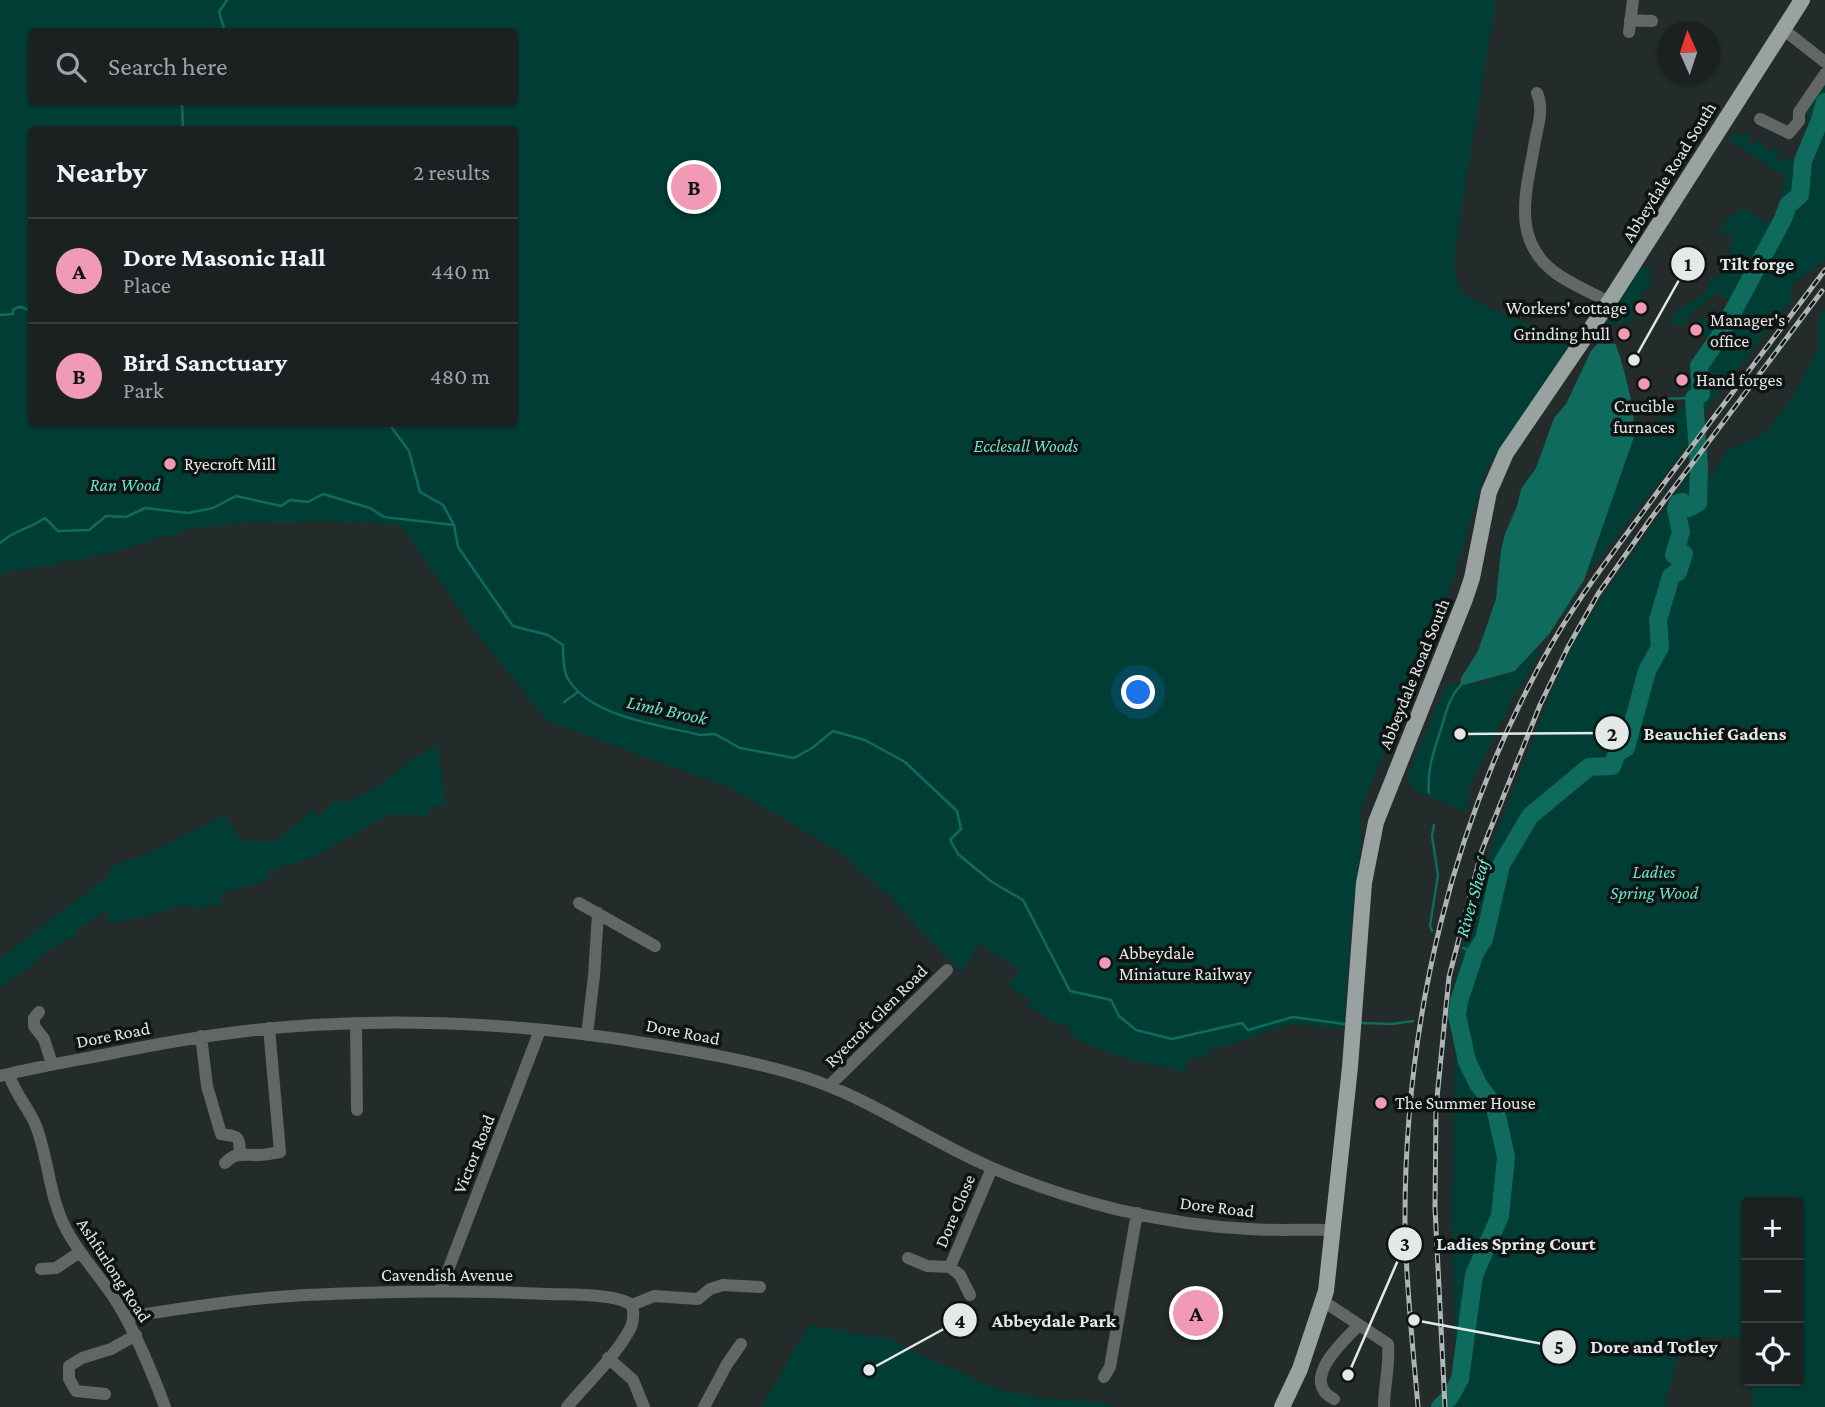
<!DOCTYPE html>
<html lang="en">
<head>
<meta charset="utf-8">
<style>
	:root { --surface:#1a2120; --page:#272e2d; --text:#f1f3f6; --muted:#9fa3a5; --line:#383e3e; --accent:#f09ab5 }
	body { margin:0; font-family:"Crimson Pro",serif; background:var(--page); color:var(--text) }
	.controls { position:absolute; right:21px; bottom:21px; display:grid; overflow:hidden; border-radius:7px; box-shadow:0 2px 5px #0004 }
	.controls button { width:63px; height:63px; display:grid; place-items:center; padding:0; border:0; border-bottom:2px solid var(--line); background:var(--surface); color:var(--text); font:35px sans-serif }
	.compass { position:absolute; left:1657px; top:21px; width:63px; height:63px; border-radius:50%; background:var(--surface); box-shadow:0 2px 5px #0004; rotate:357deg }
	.you { position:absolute; left:1139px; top:693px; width:24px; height:24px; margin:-18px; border:5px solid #fff; border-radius:50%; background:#1a73e8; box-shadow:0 0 0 10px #1a73e833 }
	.badge { display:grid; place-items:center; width:46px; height:46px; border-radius:50%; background:var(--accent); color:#111; font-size:23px; font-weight:700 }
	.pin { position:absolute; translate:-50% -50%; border:4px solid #fff; box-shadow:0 2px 7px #0006 }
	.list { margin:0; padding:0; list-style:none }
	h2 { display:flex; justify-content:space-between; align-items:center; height:91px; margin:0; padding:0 28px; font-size:30px }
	h2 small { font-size:23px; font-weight:400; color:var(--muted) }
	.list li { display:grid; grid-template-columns:46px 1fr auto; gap:21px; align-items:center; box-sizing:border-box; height:105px; padding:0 28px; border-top:2px solid var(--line) }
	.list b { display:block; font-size:26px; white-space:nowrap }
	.list p { margin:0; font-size:23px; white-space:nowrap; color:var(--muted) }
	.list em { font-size:23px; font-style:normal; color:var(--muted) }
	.icon { flex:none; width:38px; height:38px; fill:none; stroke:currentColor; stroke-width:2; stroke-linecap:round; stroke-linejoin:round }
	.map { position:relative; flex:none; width:1825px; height:1407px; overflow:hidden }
	.search { position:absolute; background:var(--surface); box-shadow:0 2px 5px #0004; left:28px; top:28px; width:490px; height:77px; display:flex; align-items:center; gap:18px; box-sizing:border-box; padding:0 24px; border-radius:7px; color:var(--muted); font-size:26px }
	.panel { position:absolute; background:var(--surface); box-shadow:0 2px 5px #0004; left:28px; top:126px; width:490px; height:301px; border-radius:7px }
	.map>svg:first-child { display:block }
</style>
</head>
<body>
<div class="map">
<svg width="1825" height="1407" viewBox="0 0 1825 1407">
	<rect width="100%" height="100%" fill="#232c2a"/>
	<path fill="#003e35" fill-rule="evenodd" d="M0,0H1496L1455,249C1455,261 1453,281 1462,291C1474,305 1551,332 1572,341L1487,468L1440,621L1360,811L1361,844L1350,938L1344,1028L1291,1024L1260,1033L1259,1036L1210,1050L1208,1057L1188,1059L1186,1071C1145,1064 1106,1056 1070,1035L1072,1029L1061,1022L1058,1025L1028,1006L1032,1001L1007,985L1021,971L980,944L961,972L891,898L841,853L731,788L547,721L471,626L400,525L326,521L241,523L184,529L176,536H167L108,554L0,574ZM32,32H514V102H32ZM32,130H514V424H32Z
		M1825,81V259C1816,271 1803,274 1792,284L1791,301L1703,413L1701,428L1587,574L1634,437L1659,420L1677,415L1685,404L1690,370L1717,341L1735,304L1716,293L1686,318L1683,327L1672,323L1675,312L1705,293L1712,276H1721L1729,260L1733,235L1719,231L1729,217L1743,208L1768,223L1778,213L1785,177L1729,140L1735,131L1743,137L1747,132L1751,135L1747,141L1754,145L1758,140L1766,145L1764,149L1770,153L1774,148L1779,152L1776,158L1781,162L1785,157L1795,163L1790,172L1812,133V119L1804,116Z
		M1642,266L1650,267L1651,286L1647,290L1643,289L1639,302L1633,300L1631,307L1637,309L1636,313L1633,312L1630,323L1610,325V337L1602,340L1596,338Z
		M1825,309V1407H1753L1752,1381H1799V1202H1746V1337L1683,1338C1678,1361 1669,1383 1666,1407H1451L1456,1366L1452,1237L1455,1036L1452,1016L1456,981L1467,933L1495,836L1553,688L1572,645L1605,592L1692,471L1712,476L1727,451L1768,431L1794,394L1819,348L1817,320Z
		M1698,318L1723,324L1716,339L1701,334L1703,326L1696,324Z
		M1538,648L1540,650L1520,688L1516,691L1470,785L1466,812L1412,789L1407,777L1446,683C1466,689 1494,680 1513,671C1522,667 1531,655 1538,648Z
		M437,744L446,801V806H429L428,816L391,814L310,859L267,871L270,880L221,893L222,904L192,910L190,905L110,924L106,911L75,930L77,936L60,943L36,959L38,962L0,987V958L107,877L115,864L144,855L225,815L240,840L273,842L313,811L319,816L335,800L342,803L374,789L409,762Z
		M809,1325L895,1340L912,1351L997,1389L1045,1399L1090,1401L1118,1407H761Z"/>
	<path fill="#0e6b5e" d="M1599,342L1616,344C1617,351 1620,354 1621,360C1628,385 1635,410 1634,437L1584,580L1550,633L1515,671L1460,686L1461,678L1478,651L1496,599L1501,550L1505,534L1517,506L1521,489L1536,468L1554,418L1566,404L1591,351Z"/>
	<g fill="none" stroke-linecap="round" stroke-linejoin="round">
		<path stroke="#0e6b5e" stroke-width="2.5" d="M220,32L224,28L219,12L227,0
			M182,102L183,130
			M0,315L13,314V310C21,303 23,310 32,310
			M1647,399L1694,398
			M389,424L409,451L420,492L443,505L454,525L458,547L513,626L548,635L563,645C563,656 563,668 567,677C588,717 660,725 700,735L715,734L740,748L794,758L812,748L833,731L865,740L905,762L957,811L961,829L950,840L958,854L992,882L1023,900L1070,991L1111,1000L1119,1016L1136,1030L1172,1039L1242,1023L1248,1030L1293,1017L1344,1024
			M0,543C13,531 31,528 45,518L58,531L89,530L106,516L126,517L145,508L188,513L213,508L236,496L281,506L290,500L308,502L323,494L370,508L384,517L454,525
			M564,702L578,692
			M1429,793C1427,770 1433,754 1440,732C1446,715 1447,700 1460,686
			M1432,931L1430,926L1438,875L1432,836L1434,825
			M1463,948L1475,953
			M1447,1016L1457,1015
			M1362,1023L1392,1024L1413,1021"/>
		<path stroke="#0e6b5e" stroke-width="18" d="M1440,1407L1450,1397L1460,1379L1474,1275L1500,1216L1506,1157L1495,1107L1478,1084L1467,1061L1457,1015L1459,1001L1475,953L1484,939L1501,865L1530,816L1589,767L1612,766L1617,753L1626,748L1647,671L1660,647L1658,620L1671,576L1678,572L1684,554L1674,555L1681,532L1676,509L1678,503L1683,502L1689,508L1698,503L1699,466L1694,398L1701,394L1699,366L1718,339L1783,219L1788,205L1800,195L1803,161L1820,120L1825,102"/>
		<path stroke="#626665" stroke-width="12" d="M1630,20L1652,21
			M1784,30L1825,62
			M1629,32L1633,0
			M1537,93C1544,109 1538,125 1535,141C1527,190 1509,240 1557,274C1573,285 1592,293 1609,302
			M1760,119L1789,133L1799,121V112L1825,74
			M579,903L655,946
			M39,1012L34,1018V1026L44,1039L52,1064
			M356,1023L357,1110
			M587,1035L594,976L598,913
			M201,1036L207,1086L221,1134C239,1137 239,1135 240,1153
			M9,1074C16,1097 28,1106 36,1126C49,1160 49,1197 66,1229C80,1256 102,1278 118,1304C138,1337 152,1372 165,1407
			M0,1076C35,1067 72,1061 108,1054C176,1040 243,1029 313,1025C423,1018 547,1026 656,1045C705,1053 756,1062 804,1077C870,1098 927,1140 990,1167C1071,1202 1163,1225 1250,1229C1278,1231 1306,1229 1333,1230
			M829,1086L947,970
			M225,1163C236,1152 242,1155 257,1155C265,1155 273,1153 280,1152L269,1028
			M908,1258L927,1266L950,1267L960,1275L970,1295
			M950,1267L992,1168
			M41,1269L56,1268L80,1252
			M440,1291L540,1030
			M1323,1301L1388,1344C1390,1365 1384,1386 1384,1407
			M632,1305L654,1296L698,1299L710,1289L723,1285L760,1287
			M126,1317C186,1308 246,1298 307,1295C387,1291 468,1290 548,1294C569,1295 615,1293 632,1305
			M608,1358L633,1380L644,1407
			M1104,1377L1110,1367L1137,1213
			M105,1394L76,1391L69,1379V1366L82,1358L111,1349L136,1335
			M1334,1399C1299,1381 1343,1341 1359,1325
			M567,1407C587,1383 617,1355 631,1327C634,1319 634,1313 632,1305
			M704,1407L727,1364L741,1344"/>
		<path stroke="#99a2a0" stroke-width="16" d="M1282,1407L1300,1369L1326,1291L1350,1067L1364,883L1376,822L1465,599L1472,578L1489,492L1506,453L1609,302L1802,0"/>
		<defs>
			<path id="rail" d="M1418,1407C1413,1347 1406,1286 1405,1225C1404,1022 1452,816 1554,640C1586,586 1625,537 1662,486C1716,414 1771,342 1825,270
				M1445,1407L1435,1208L1436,1108L1449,977L1482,850L1540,705L1568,647L1598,594L1652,517L1822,291"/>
		</defs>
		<use href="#rail" stroke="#aeb4b3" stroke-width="5"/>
		<use href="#rail" stroke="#0f1312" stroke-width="2.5" stroke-dasharray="8" stroke-linecap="butt"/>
	</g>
	<g fill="#f09ab5" stroke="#0f1312" stroke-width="2.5">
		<circle cx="1641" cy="308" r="7"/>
		<circle cx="1696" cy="330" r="7"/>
		<circle cx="1624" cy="334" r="7"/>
		<circle cx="1682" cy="380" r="7"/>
		<circle cx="1644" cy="384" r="7"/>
		<circle cx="170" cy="464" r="7"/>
		<circle cx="1105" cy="963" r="7"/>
		<circle cx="1381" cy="1103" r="7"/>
	</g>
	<g text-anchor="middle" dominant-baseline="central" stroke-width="7" stroke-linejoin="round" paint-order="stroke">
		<g font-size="18" fill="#e3e9e8" stroke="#0f1312">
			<text transform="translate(1669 172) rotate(-58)">Abbeydale Road South</text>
			<text transform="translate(1414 674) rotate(-68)">Abbeydale Road South</text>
			<text transform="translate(876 1016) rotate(-45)">Ryecroft Glen Road</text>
			<text transform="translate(683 1032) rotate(11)">Dore Road</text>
			<text transform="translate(113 1035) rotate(-11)">Dore Road</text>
			<text transform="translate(474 1154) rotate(-68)">Victor Road</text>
			<text transform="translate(1217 1207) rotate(7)">Dore Road</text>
			<text transform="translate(955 1211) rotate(-67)">Dore Close</text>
			<text transform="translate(114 1270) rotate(57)">Ashfurlong Road</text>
			<text x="447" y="1275">Cavendish Avenue</text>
		</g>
		<g font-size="18" fill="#e3e9e8" stroke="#0f1312" text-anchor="start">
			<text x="1627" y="308" text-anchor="end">Workers' cottage</text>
			<text x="1710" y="320">Manager's<tspan x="1710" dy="21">office</tspan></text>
			<text x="1610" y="334" text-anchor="end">Grinding hull</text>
			<text x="1696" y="380">Hand forges</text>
			<text x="1644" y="406" text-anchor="middle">Crucible<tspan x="1644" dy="21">furnaces</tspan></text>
			<text x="184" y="464">Ryecroft Mill</text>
			<text x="1119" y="953">Abbeydale<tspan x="1119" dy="21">Miniature Railway</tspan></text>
			<text x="1395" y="1103">The Summer House</text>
		</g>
		<g font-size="18" font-style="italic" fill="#6ae1cb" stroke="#0f1312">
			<text x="1026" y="446">Ecclesall Woods</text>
			<text x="125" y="485">Ran Wood</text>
			<text x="1654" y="872">Ladies<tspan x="1654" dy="21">Spring Wood</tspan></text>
		</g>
		<g font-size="19" font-style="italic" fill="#6ee5cf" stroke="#0f1312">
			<text transform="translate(667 710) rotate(12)">Limb Brook</text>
			<text transform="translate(1472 898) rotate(-74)">River Sheaf</text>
		</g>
	</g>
	<path fill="none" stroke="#e3e9e8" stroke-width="2.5" d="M1634 360L1688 264M1460 734L1612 733M1348 1375L1405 1244M869 1370L960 1320M1414 1320L1559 1347"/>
	<g fill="#e3e9e8" stroke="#0f1312" stroke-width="2.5">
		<circle cx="1634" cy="360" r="7"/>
		<circle cx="1460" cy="734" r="7"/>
		<circle cx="1348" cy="1375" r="7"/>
		<circle cx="869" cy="1370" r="7"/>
		<circle cx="1414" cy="1320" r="7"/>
		<circle cx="1688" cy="264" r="18"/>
		<circle cx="1612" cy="733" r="18"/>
		<circle cx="1405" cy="1244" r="18"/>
		<circle cx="960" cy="1320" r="18"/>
		<circle cx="1559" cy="1347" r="18"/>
	</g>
	<g font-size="21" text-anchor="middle" font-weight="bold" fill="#111">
		<text x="1688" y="271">1</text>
		<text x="1612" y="741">2</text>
		<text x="1405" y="1251">3</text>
		<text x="960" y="1328">4</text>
		<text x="1559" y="1354">5</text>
	</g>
	<g font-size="19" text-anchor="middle" font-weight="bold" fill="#e3e9e8" stroke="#0f1312" stroke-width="7" stroke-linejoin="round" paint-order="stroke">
		<text x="1757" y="270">Tilt forge</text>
		<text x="1715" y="740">Beauchief Gadens</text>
		<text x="1516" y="1250">Ladies Spring Court</text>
		<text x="1054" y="1327">Abbeydale Park</text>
		<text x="1654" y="1353">Dore and Totley</text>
	</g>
</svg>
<div class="controls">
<button>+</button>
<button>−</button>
<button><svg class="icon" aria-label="locate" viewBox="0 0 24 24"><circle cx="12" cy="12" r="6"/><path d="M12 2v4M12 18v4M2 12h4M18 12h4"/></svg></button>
</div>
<svg class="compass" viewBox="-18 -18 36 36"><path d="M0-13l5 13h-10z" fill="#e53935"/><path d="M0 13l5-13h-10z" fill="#9fa3a5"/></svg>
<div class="you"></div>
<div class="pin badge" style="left:1196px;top:1313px">A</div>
<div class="pin badge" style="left:694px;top:187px">B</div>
<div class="search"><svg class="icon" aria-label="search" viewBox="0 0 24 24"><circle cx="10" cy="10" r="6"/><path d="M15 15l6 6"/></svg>Search here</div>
<section class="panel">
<h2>Nearby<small>2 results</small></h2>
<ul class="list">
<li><span class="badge">A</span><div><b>Dore Masonic Hall</b><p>Place</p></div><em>440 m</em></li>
<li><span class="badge">B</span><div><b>Bird Sanctuary</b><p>Park</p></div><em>480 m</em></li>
</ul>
</section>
</div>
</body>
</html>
